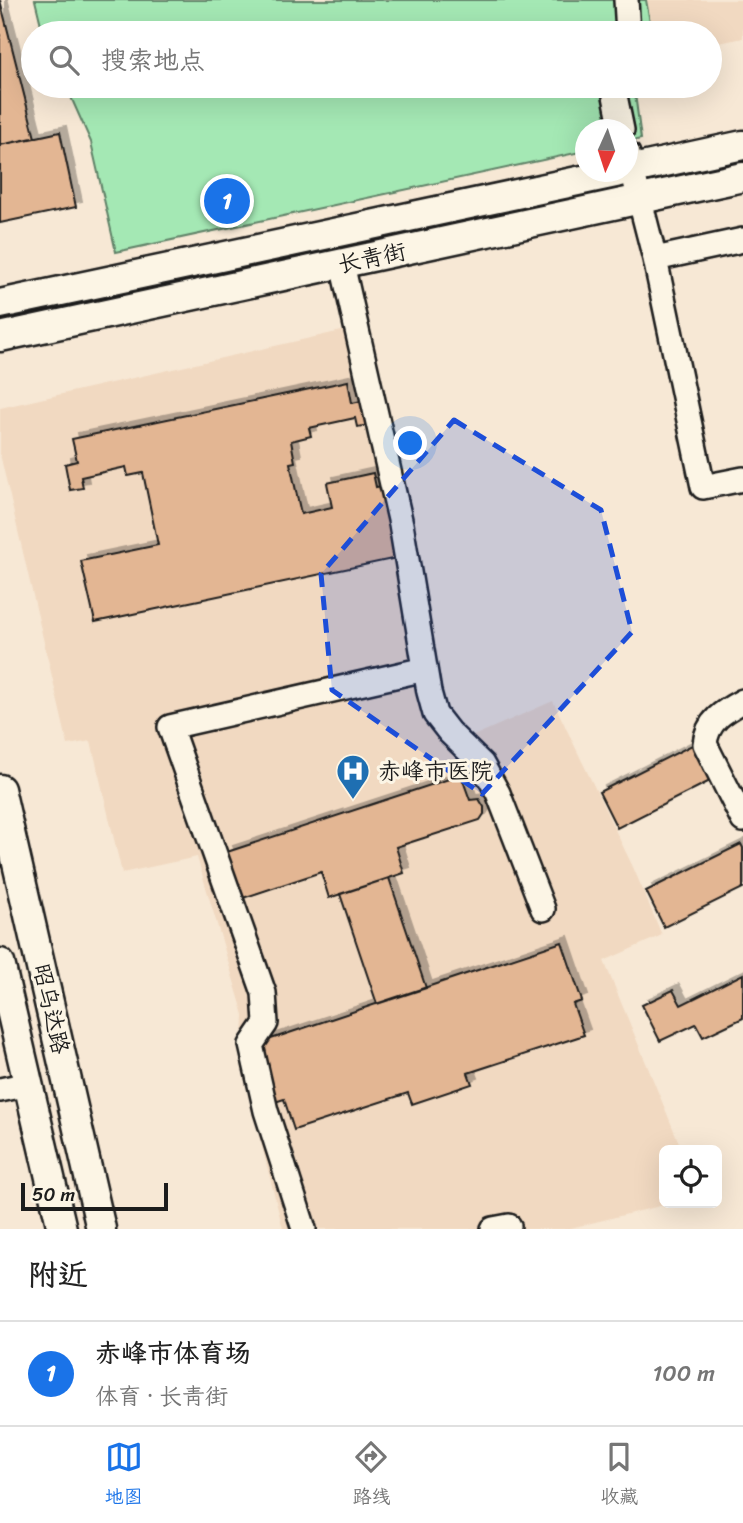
<!DOCTYPE html>
<html lang="zh">
<head>
<meta charset="utf-8">
<style>
	:root { --surface:#fff; --page:#f6f6f6; --text:#222; --muted:#767676; --line:#e0e0e0; --accent:#1a73e8 }
	body { margin:0; font-family:Sriracha,"LXGW WenKai TC",sans-serif; background:var(--page); color:var(--text) }
	.controls { position:absolute; right:21px; bottom:21px; display:grid; overflow:hidden; border-radius:10px; box-shadow:0 7px 28px #0002 }
	.controls button { width:63px; height:63px; display:grid; place-items:center; padding:0; border:0; border-bottom:2px solid var(--line); background:var(--surface); color:var(--text); font:35px sans-serif }
	.compass { position:absolute; left:575px; top:119px; width:63px; height:63px; border-radius:50%; background:var(--surface); box-shadow:0 7px 28px #0002; rotate:183deg }
	.scale { position:absolute; left:21px; bottom:18px; width:147px; box-sizing:border-box; padding-left:7px; border:4px solid #1c1c1c; border-top:0; font-size:19px; line-height:24px; white-space:nowrap; color:#1c1c1c; -webkit-text-stroke:5px #fcf5e5; paint-order:stroke }
	.you { position:absolute; left:411px; top:444px; width:24px; height:24px; margin:-18px; border:5px solid #fff; border-radius:50%; background:#1a73e8; box-shadow:0 0 0 10px #1a73e833 }
	.badge { display:grid; place-items:center; width:46px; height:46px; border-radius:50%; background:var(--accent); color:#fff; font-size:23px; font-weight:700 }
	.pin { position:absolute; translate:-50% -50%; border:4px solid #fff; box-shadow:0 2px 7px #0006 }
	.list { margin:0; padding:0; list-style:none }
	h2 { display:flex; justify-content:space-between; align-items:center; height:91px; margin:0; padding:0 28px; font-size:30px }
	h2 small { font-size:23px; font-weight:400; color:var(--muted) }
	.list li { display:grid; grid-template-columns:46px 1fr auto; gap:21px; align-items:center; box-sizing:border-box; height:105px; padding:0 28px; border-top:2px solid var(--line) }
	.list b { display:block; font-size:26px; white-space:nowrap }
	.list p { margin:0; font-size:23px; white-space:nowrap; color:var(--muted) }
	.list em { font-size:23px; font-style:normal; color:var(--muted) }
	.icon { flex:none; width:38px; height:38px; fill:none; stroke:currentColor; stroke-width:2; stroke-linecap:round; stroke-linejoin:round }
	.map { position:relative; flex:none; width:743px; height:1229px; overflow:hidden }
	.search { position:absolute; background:var(--surface); box-shadow:0 7px 28px #0002; left:21px; right:21px; top:21px; height:77px; display:flex; align-items:center; gap:18px; box-sizing:border-box; padding:0 24px; border-radius:38px; color:var(--muted); font-size:26px }
	.sheet { height:196px; background:var(--surface) }
	nav { display:flex; justify-content:space-around; align-items:center; box-sizing:border-box; height:98px; border-top:2px solid var(--line); background:var(--surface); font-size:19px; color:var(--muted) }
	nav a { display:grid; justify-items:center; gap:4px }
	nav .on { color:var(--accent) }
	.map>svg:first-child { display:block }
</style>
</head>
<body>
<div class="map">
<svg width="743" height="1229" viewBox="0 0 743 1229">
	<defs>
		<filter id="shadow"><feDropShadow dx="6" dy="-6" stdDeviation="0" flood-color="#0004"/></filter>
	</defs>
	<rect width="100%" height="100%" fill="#f7e8d5"/>
	<filter id="ink" filterUnits="userSpaceOnUse"><feTurbulence type="fractalNoise" baseFrequency=".0143" numOctaves="2"/><feDisplacementMap in="SourceGraphic" scale="14" xChannelSelector="R" yChannelSelector="G"/><feConvolveMatrix kernelMatrix="1 2 1 2 8 2 1 2 1" color-interpolation-filters="sRGB"/></filter>
	<g filter="url(#ink)">
		<path fill="#f1d9c1" d="M646,0H743V38L710,45V33H652Z
			M368,325L441,695L454,728L471,737L553,701L633,867L662,935L604,961L682,1150H664V1203H672L567,1229H283L242,1068L244,1015L197,857L122,873L91,741L68,745L0,454V408Z"/>
		<path fill="#a4e8b4" stroke="#608268" stroke-width="2" d="M35,0H646L652,33H43Z
			M66,86H634L641,139L628,142V130H586L585,151L116,252L91,142Z"/>
		<path fill="#e3b693" stroke="#1c1c1c" stroke-width="2" filter="url(#shadow)" d="M0,0L35,138L0,145Z
			M60,132L76,207L0,223V145Z
			M348,381L352,403L366,400L371,425L357,427L355,418L309,428L311,436L291,441L295,462L290,463L301,514L332,507L327,483L373,473L376,487L382,486L397,558L95,622L81,561L158,545L143,473L128,476L126,467L81,477L83,488L70,490L65,464L77,461L72,439Z
			M694,744L712,780L617,828L599,792Z
			M461,775L470,800L479,799L484,807V814L480,820L396,847L404,873L329,898L321,872L243,898L227,852Z
			M741,844L743,848V888L664,927L646,891Z
			M389,878L426,988L377,1004L340,894Z
			M562,942L582,1001L573,1004L584,1035L468,1073L472,1084L412,1104L408,1093L294,1130L284,1099L275,1102L256,1044Z
			M743,974V1018L703,1037L696,1024L660,1041L642,1005L673,990L681,1005Z"/>
		<g fill="none" stroke-linecap="round" stroke-linejoin="round">
			<defs>
				<path id="minor" d="M626,0L628,33
					M613,86L622,130
					M628,154L655,259L703,487L743,479
					M655,259L743,240
					M342,264L401,524L429,692L435,714L449,732L482,764L498,793L543,909
					M743,701C724,711 707,721 705,744L743,820
					M0,1090L29,1084
					M304,1229L266,1111L251,1045L266,1023L264,993L170,727L425,669
					M493,1229L509,1226"/>
				<path id="major" d="M628,170L743,145
					M0,304L620,172
					M0,337L743,177
					M0,789L101,1229
					M0,963L62,1229"/>
			</defs>
			<use href="#minor" stroke="#1c1c1c" stroke-width="28"/>
			<use href="#major" stroke="#1c1c1c" stroke-width="33"/>
			<use href="#minor" stroke="#fcf5e5" stroke-width="23"/>
			<use href="#major" stroke="#fcf5e5" stroke-width="28"/>
		</g>
	</g>
	<path fill="#1d4ed8" fill-opacity="0.2" stroke="#1d4ed8" stroke-width="5" stroke-dasharray="14 9" stroke-linejoin="round" d="M454,420L601,510L632,632L482,794L332,690L321,574Z"/>
	<defs>
		<symbol id="hospital-pin" viewBox="-11 -11 22 30"><path d="M0 17L-7.5 6A9.5 9.5 0 1 1 7.5 6Z" fill="#1f6fb2" stroke="#fcf5e5"/><path d="M-5-5h3v3.5h4V-5h3V5h-3V1.5h-4V5h-3Z" fill="#fff"/></symbol>
	</defs>
	<g fill-rule="evenodd">
		<use href="#hospital-pin" x="334" y="752" width="38" height="52"/>
	</g>
	<g text-anchor="middle" dominant-baseline="central" stroke-width="6" stroke-linejoin="round" paint-order="stroke">
		<g font-size="23" fill="#1c1c1c" stroke="#fcf5e5">
			<text transform="translate(372 258) rotate(-12)">长青街</text>
			<text transform="translate(51 1009) rotate(77)">昭乌达路</text>
		</g>
		<g font-size="23" fill="#1c1c1c" stroke="#fcf5e5" text-anchor="start">
			<text x="378" y="771">赤峰市医院</text>
		</g>
	</g>
</svg>
<div class="controls">
<button><svg class="icon" aria-label="locate" viewBox="0 0 24 24"><circle cx="12" cy="12" r="6"/><path d="M12 2v4M12 18v4M2 12h4M18 12h4"/></svg></button>
</div>
<svg class="compass" viewBox="-18 -18 36 36"><path d="M0-13l5 13h-10z" fill="#e53935"/><path d="M0 13l5-13h-10z" fill="#767676"/></svg>
<div class="scale">50 m</div>
<div class="you"></div>
<div class="pin badge" style="left:227px;top:201px">1</div>
<div class="search"><svg class="icon" aria-label="search" viewBox="0 0 24 24"><circle cx="10" cy="10" r="6"/><path d="M15 15l6 6"/></svg>搜索地点</div>
</div>
<section class="sheet">
<h2>附近<small></small></h2>
<ul class="list">
<li><span class="badge">1</span><div><b>赤峰市体育场</b><p>体育 · 长青街</p></div><em>100 m</em></li>
</ul>
</section>
<nav>
<a class="on"><svg class="icon" aria-label="map" viewBox="0 0 24 24"><path d="M3 6l6-2 6 2 6-2v14l-6 2-6-2-6 2zM9 4v14M15 6v14"/></svg>地图</a>
<a><svg class="icon" aria-label="directions" viewBox="0 0 24 24"><path d="M12 3l9 9-9 9-9-9zM9 14v-3h6M13 9l2 2-2 2"/></svg>路线</a>
<a><svg class="icon" aria-label="saved" viewBox="0 0 24 24"><path d="M7 4h10v16l-5-4-5 4z"/></svg>收藏</a>
</nav>
</body>
</html>
